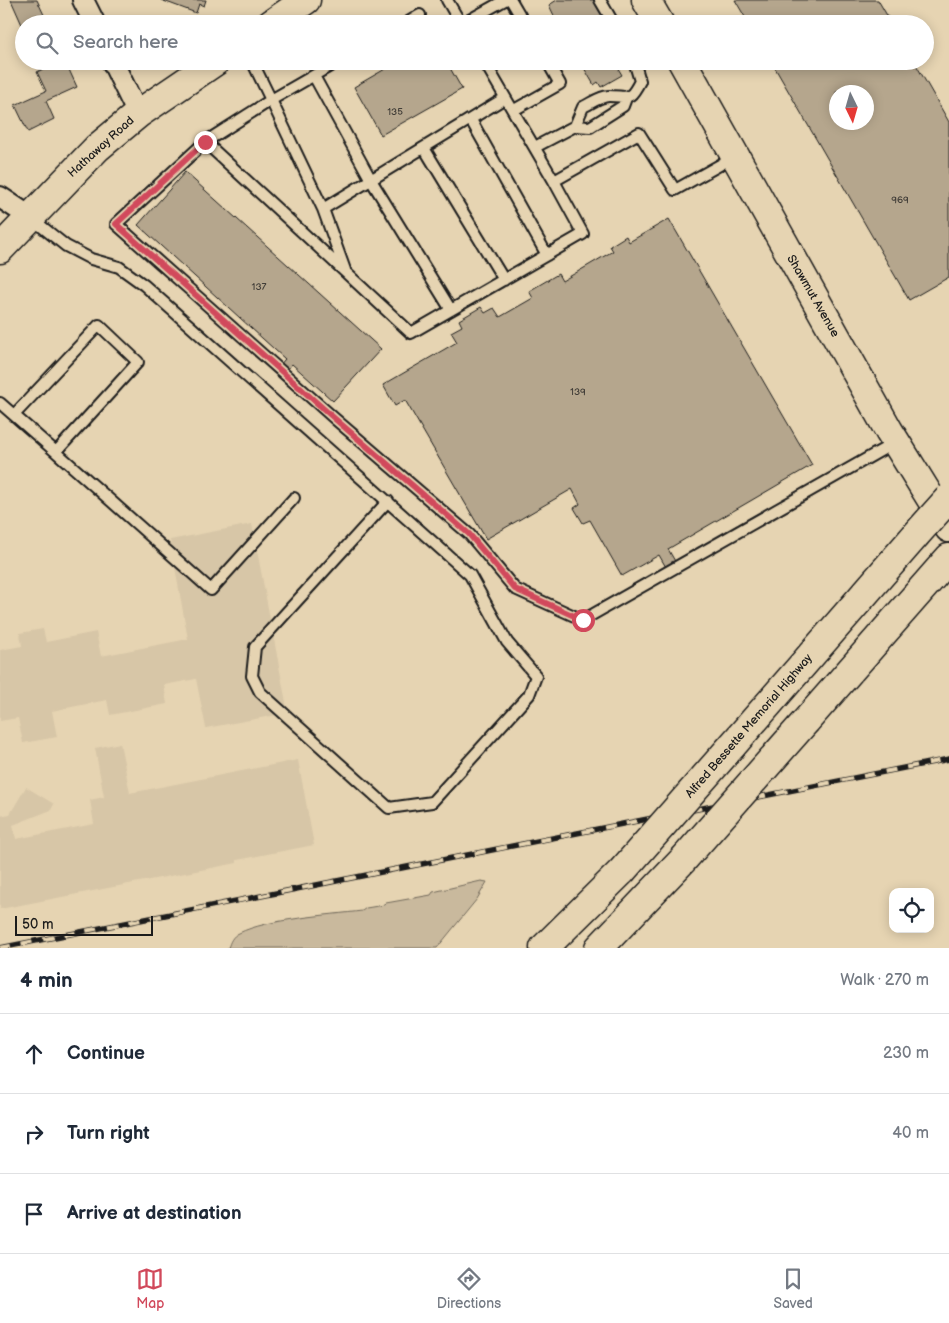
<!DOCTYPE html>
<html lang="en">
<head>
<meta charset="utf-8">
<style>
	:root { --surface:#fff; --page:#f2f2f3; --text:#1f2937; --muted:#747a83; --line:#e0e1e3; --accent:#d1495b }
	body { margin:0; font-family:"Balsamiq Sans",sans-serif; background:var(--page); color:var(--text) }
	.controls { position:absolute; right:15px; bottom:15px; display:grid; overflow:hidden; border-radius:10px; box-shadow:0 2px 12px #0003 }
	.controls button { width:45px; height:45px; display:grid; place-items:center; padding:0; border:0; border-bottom:1px solid var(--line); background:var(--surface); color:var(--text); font:25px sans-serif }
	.compass { position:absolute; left:829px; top:85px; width:45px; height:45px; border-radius:50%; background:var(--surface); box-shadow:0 2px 12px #0003; rotate:175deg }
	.scale { position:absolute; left:15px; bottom:12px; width:138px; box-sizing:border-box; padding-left:5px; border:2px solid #1c1c1c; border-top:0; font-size:14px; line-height:18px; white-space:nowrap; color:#1c1c1c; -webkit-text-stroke:4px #e6d4b2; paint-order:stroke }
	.stop { position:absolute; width:15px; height:15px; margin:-11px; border:4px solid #d1495b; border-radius:50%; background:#fff }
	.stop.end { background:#d1495b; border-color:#fff; box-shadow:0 1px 5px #0008 }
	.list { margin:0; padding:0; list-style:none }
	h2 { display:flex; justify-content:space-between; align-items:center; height:65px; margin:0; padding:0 20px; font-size:21px }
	h2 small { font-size:16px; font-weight:400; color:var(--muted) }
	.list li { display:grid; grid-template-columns:32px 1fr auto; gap:15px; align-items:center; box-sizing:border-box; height:80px; padding:0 20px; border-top:1px solid var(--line) }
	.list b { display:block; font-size:19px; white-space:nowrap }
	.list em { font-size:16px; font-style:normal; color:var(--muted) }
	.icon { flex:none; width:28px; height:28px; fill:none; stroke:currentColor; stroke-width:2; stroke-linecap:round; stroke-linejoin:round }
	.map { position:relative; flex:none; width:949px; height:948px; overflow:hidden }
	.search { position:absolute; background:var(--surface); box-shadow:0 2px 12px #0003; left:15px; right:15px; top:15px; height:55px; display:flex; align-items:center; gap:12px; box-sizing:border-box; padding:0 18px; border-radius:28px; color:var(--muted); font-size:19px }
	.sheet { height:305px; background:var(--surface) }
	nav { display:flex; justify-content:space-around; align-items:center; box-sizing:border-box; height:70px; border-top:1px solid var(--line); background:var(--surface); font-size:14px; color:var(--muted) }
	nav a { display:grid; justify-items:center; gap:2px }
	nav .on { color:var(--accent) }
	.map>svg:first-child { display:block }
</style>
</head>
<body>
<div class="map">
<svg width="949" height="948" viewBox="0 0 949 948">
	<rect width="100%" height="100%" fill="#e6d4b2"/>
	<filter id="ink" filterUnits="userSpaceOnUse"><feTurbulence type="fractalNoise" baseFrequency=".02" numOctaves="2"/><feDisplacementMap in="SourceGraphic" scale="10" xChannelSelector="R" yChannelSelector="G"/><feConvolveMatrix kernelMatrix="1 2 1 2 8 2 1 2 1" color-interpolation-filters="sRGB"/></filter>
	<g filter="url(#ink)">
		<path fill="#d7c6a7" d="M252,524L288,713L206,728L196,679L164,685L167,704L110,715L107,700L52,711L57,737L23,743L18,718L0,721V650L22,646L20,633L43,629L46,642L96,632L101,656L188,639L170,540Z
			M120,743L130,793L298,760L314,845L237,860V863L0,909V816L10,814L26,787L54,804L51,810L13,825L16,839L94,824L90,800L104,797L95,748Z"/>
		<path fill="#c9b99d" stroke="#726a5c" d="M481,881L487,882L477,899L437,948H228C230,942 232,936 239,933C267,919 329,915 362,911L366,908L384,905L386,903L431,895L433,892Z"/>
		<path fill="#b5a68d" stroke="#1c1c1c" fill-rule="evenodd" d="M11,0H37L45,17L30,24H24L23,27Z
			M161,0H206L204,6L199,4L196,13Z
			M557,0H596L610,24H558L549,5Z
			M735,0H878L892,24H739L737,22L745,17Z
			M59,61H65L77,87L46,101L54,119L28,132L15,105L46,91L37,72Z
			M399,61H446L462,89L381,135L354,87Z
			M580,61H628L629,64L619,70L622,75L601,87L598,82L594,85Z
			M771,61H914L949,122V277L909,300ZM836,92H866V122H836Z
			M185,172L381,349L333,401L292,364L284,373L278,367L285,359L138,225Z
			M669,219L812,465L668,549L676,563L667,569L659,555L622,576L590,520L583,523L574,508L580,504L572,489L486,539L405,400L395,406L383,385L457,342L451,332L462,326L459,320L481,307L485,313L494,308L500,317L533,298L529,291L558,274L562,281L613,251L610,246L626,236L629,242Z"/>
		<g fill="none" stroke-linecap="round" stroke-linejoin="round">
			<defs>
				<path id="lane" d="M447,0L461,24
					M511,0L525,24
					M600,0L614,24
					M405,24L420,15
					M462,24L505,0
					M252,61L271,100L205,142L411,333L583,234L554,181
					M339,61L271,100L323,209L345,270
					M484,61L554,181L639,133L675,190L734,157
					M314,76L371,180L451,310
					M514,110L560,84L547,61
					M471,120L547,255
					M575,126L583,107C590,104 600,96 609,96C629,96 629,102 640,81L634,61
					M205,142L116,224L335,419L469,534L515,589L583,620L896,442
					M535,147L575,126L590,127L623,106L626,98
					M424,148L504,280
					M323,209L505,98
					M31,218L66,246L91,259L119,267L144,285L470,575L507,642L536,676L529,695L432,802L389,808L260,692L252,676L255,647L388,501
					M0,403L56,452L138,362L99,325L14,415
					M56,452L211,590L294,498"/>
				<path id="street" d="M83,0L95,24
					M112,61L138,114
					M0,197L30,217"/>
				<path id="secondary" d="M646,0L660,24
					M271,24L306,0
					M682,61L889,431L949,528
					M0,249L97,148L138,114L216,61"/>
				<path id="highway" d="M806,721L949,558
					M731,747L915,536
					M544,948L622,871
					M599,948L683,860"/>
			</defs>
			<use href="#lane" stroke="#1c1c1c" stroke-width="14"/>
			<use href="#street" stroke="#1c1c1c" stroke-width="24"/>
			<use href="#secondary" stroke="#1c1c1c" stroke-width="31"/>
			<use href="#highway" stroke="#1c1c1c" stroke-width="31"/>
			<use href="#lane" stroke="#e6d4b2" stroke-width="10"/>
			<use href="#street" stroke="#e6d4b2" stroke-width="20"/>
			<use href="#secondary" stroke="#e6d4b2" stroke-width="28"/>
			<use href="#highway" stroke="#e6d4b2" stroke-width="28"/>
			<defs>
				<path id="rail" d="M0,948L949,759"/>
			</defs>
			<use href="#rail" stroke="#1c1c1c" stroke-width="5.5"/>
			<use href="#rail" stroke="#e6d4b2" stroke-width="4" stroke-dasharray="11" stroke-linecap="butt"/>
			<defs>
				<path id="highway-bridge" d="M915,536L949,498
					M683,860L806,721
					M622,871L731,747"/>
			</defs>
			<use href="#highway-bridge" stroke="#1c1c1c" stroke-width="31" stroke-linecap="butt"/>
			<use href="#highway-bridge" stroke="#e6d4b2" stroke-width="28"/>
		</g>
	</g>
	<g fill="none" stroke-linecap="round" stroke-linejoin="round" filter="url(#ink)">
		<path stroke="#d1495b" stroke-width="6" d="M205,142L116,224L335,419L469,534L515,589L583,620"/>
	</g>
	<g text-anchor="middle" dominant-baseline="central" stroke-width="5" stroke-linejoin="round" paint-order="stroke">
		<g font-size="10" fill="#423e38">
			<text x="395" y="112">135</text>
			<text x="900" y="200">969</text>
			<text x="259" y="287">137</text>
			<text x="578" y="392">139</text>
		</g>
		<g font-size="12" fill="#1c1c1c" stroke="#e6d4b2">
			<text transform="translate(101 147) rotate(-42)">Hathaway Road</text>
			<text transform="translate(813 296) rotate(60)">Shawmut Avenue</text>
			<text transform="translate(749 726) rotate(-49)">Alfred Bessette Memorial Highway</text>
		</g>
	</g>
</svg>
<div class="controls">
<button><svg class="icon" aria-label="locate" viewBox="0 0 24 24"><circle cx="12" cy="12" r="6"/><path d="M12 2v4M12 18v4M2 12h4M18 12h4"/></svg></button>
</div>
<svg class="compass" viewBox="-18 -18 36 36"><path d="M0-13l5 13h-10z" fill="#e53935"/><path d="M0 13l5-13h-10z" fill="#747a83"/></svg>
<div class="scale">50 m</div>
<div class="stop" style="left:583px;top:620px"></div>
<div class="stop end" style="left:205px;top:142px"></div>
<div class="search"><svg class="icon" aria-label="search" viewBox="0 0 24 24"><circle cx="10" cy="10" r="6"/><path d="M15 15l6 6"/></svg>Search here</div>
</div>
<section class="sheet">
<h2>4 min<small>Walk · 270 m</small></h2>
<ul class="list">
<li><svg class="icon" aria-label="ahead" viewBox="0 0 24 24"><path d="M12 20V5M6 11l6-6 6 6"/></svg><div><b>Continue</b></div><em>230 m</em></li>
<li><svg class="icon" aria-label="right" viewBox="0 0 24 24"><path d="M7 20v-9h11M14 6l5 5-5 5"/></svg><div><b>Turn right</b></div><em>40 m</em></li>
<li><svg class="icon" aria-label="arrive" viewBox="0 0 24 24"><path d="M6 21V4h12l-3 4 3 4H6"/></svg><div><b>Arrive at destination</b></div></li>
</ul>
</section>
<nav>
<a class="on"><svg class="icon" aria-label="map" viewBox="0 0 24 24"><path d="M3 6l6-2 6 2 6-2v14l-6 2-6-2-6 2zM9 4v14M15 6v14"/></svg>Map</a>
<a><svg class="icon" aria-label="directions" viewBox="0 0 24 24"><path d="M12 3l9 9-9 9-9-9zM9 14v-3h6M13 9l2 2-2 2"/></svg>Directions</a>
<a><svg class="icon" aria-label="saved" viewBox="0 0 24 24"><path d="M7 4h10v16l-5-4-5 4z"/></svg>Saved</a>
</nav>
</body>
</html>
